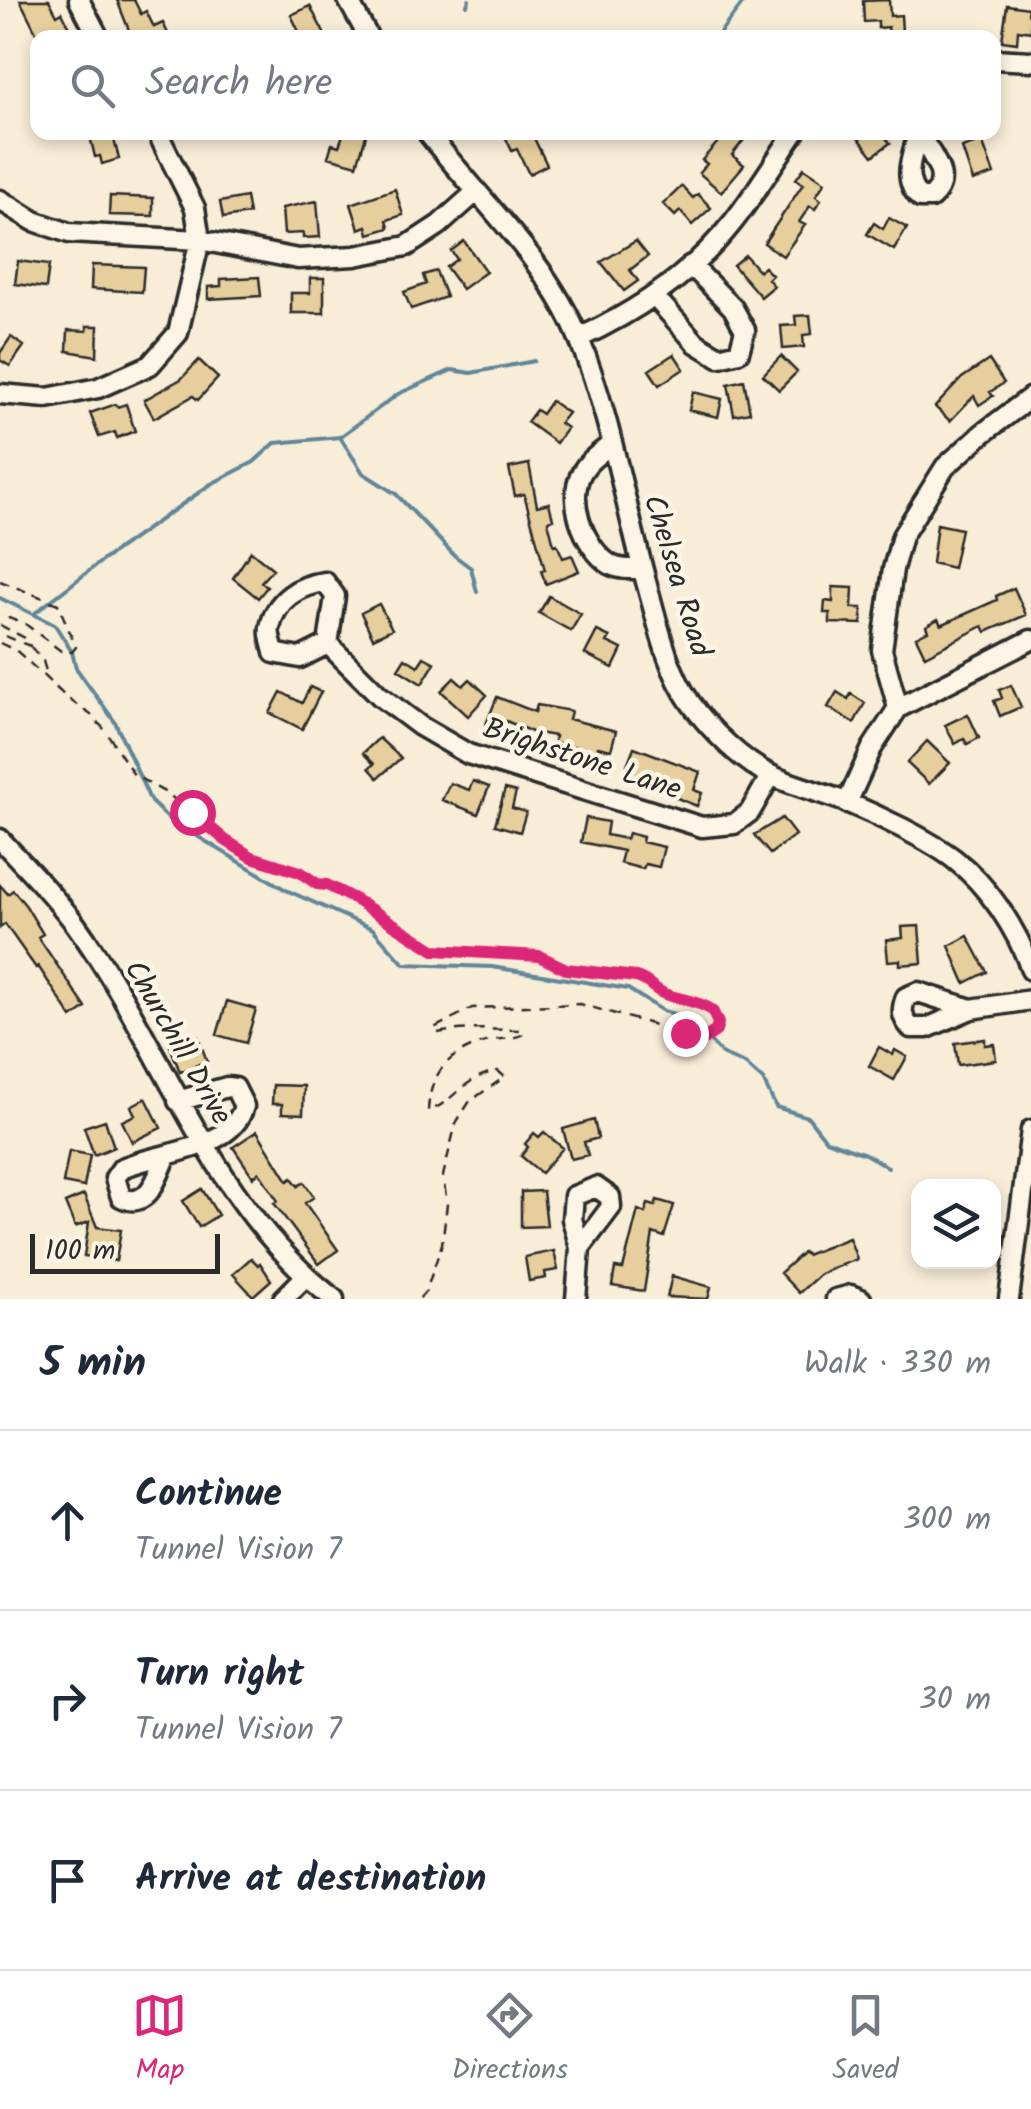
<!DOCTYPE html>
<html lang="en">
<head>
<meta charset="utf-8">
<style>
	:root { --surface:#fff; --page:#f2f2f3; --text:#1f2937; --muted:#747a83; --line:#e0e1e3; --accent:#db2777 }
	body { margin:0; font-family:Kalam,sans-serif; background:var(--page); color:var(--text) }
	.controls { position:absolute; right:30px; bottom:30px; display:grid; overflow:hidden; border-radius:20px; box-shadow:0 5px 15px #0003 }
	.controls button { width:90px; height:90px; display:grid; place-items:center; padding:0; border:0; border-bottom:2px solid var(--line); background:var(--surface); color:var(--text); font:50px sans-serif }
	.scale { position:absolute; left:30px; bottom:25px; width:190px; box-sizing:border-box; padding-left:10px; border:5px solid #2b2b2b; border-top:0; font-size:28px; line-height:35px; white-space:nowrap; color:#2b2b2b; -webkit-text-stroke:8px #fcf5e5; paint-order:stroke }
	.stop { position:absolute; width:30px; height:30px; margin:-22px; border:8px solid #db2777; border-radius:50%; background:#fff }
	.stop.end { background:#db2777; border-color:#fff; box-shadow:0 2px 10px #0008 }
	.list { margin:0; padding:0; list-style:none }
	h2 { display:flex; justify-content:space-between; align-items:center; height:130px; margin:0; padding:0 40px; font-size:42px }
	h2 small { font-size:32px; font-weight:400; color:var(--muted) }
	.list li { display:grid; grid-template-columns:65px 1fr auto; gap:30px; align-items:center; box-sizing:border-box; height:180px; padding:0 40px; border-top:2px solid var(--line) }
	.list b { display:block; font-size:38px; white-space:nowrap }
	.list p { margin:0; font-size:32px; white-space:nowrap; color:var(--muted) }
	.list em { font-size:32px; font-style:normal; color:var(--muted) }
	.icon { flex:none; width:55px; height:55px; fill:none; stroke:currentColor; stroke-width:2; stroke-linecap:round; stroke-linejoin:round }
	.map { position:relative; flex:none; width:1031px; height:1299px; overflow:hidden }
	.search { position:absolute; background:var(--surface); box-shadow:0 5px 15px #0003; left:30px; right:30px; top:30px; height:110px; display:flex; align-items:center; gap:25px; box-sizing:border-box; padding:0 35px; border-radius:20px; color:var(--muted); font-size:38px }
	.sheet { height:670px; background:var(--surface) }
	nav { display:flex; justify-content:space-around; align-items:center; box-sizing:border-box; height:140px; border-top:2px solid var(--line); background:var(--surface); font-size:28px; color:var(--muted) }
	nav a { display:grid; justify-items:center; gap:5px }
	nav .on { color:var(--accent) }
	.map>svg:first-child { display:block }
</style>
</head>
<body>
<div class="map">
<svg width="1031" height="1299" viewBox="0 0 1031 1299">
	<rect width="100%" height="100%" fill="#f8edd7"/>
	<filter id="ink" filterUnits="userSpaceOnUse"><feTurbulence type="fractalNoise" baseFrequency=".01" numOctaves="2"/><feDisplacementMap in="SourceGraphic" scale="20" xChannelSelector="R" yChannelSelector="G"/><feConvolveMatrix kernelMatrix="1 2 1 2 8 2 1 2 1" color-interpolation-filters="sRGB"/></filter>
	<g filter="url(#ink)">
		<g fill="none" stroke-linecap="round" stroke-linejoin="round">
			<path stroke="#60869a" stroke-width="4" d="M467,5L469,0
				M716,38L745,0
				M657,138L660,132
				M340,437L363,473L396,494L455,556L471,568L477,592
				M0,598L55,625L72,652L76,668L115,722L151,802L169,819L286,890L373,929L404,964L492,967L628,989L663,1011L689,1018L723,1055L745,1064L763,1080L776,1107L808,1117L826,1140L865,1154L888,1167
				M35,613L103,560L211,484L254,462L275,443L340,437L398,394L452,370L471,373L534,361"/>
		</g>
		<path fill="#e7cf9d" stroke="#2b2b2b" stroke-width="2.5" d="M20,0H49L57,15L62,12L75,38H39Z
			M117,0H134L141,14L146,11L154,27L163,23L170,38H132Z
			M889,0L890,16L901,15L902,32L889,33L888,27L878,28V21L864,22L863,1Z
			M1007,5L1029,8L1028,14L1031,15V32L1018,30L1017,43L1002,41Z
			M310,6L325,35L319,38H302L291,15Z
			M89,132H112L119,159L102,164L100,156L95,157Z
			M344,132H367L357,165L328,157L332,144L339,146Z
			M503,132H531L547,165L529,174L517,149L512,151Z
			M727,132H750L732,155L744,165L721,192L699,173L707,164L702,160Z
			M854,132H881L890,143L873,156Z
			M982,141L994,174L973,181L962,148Z
			M804,168L825,182L816,196L821,200L815,209L810,206L799,222L805,225L783,256L764,243L803,184L796,179Z
			M682,186L693,198L698,194L711,208L692,225L680,211L675,216L663,204Z
			M395,189L403,215L387,220L389,228L369,234L367,226L359,229L351,204Z
			M110,196L153,198V216L109,215Z
			M246,197L249,214L223,218L220,202Z
			M317,201L320,237L303,238V233L284,234L282,208Z
			M889,218L907,228L894,250L867,234L874,223L883,229Z
			M464,241L486,272L462,289L446,267L457,259L451,251Z
			M636,241L648,256L630,270L638,281L624,291L601,262Z
			M745,255L759,271L764,267L772,275L768,279L774,286L761,297L733,265Z
			M18,261L49,265L46,288L15,284Z
			M92,265L144,267L142,292L91,289Z
			M436,271L446,297L411,309L404,292L426,284L423,275Z
			M259,277L261,296L208,299V287L221,286V279Z
			M310,278H324V313H291V293H310Z
			M810,315L812,334L803,335L804,347L783,349L781,326L796,325L795,316Z
			M87,326H98L97,356L67,351L68,330L87,331Z
			M11,337L24,346L10,366L0,360V353Z
			M674,354L684,369L659,385L649,370Z
			M781,356L797,372L779,390L763,375Z
			M199,360L218,378L198,400L193,396L154,418L144,400L181,379Z
			M989,360L1004,383L990,392L993,396L979,405L974,396L950,421L935,407L962,378Z
			M744,380L750,412L734,415L728,384Z
			M693,392L722,399L718,417L689,410Z
			M551,401L568,413L560,423L567,428L556,443L527,422L536,410L542,414Z
			M116,404L117,407L126,404L135,431L117,438L115,432L99,437L90,413Z
			M529,464L537,506L549,503L553,519L548,521L554,545L557,544L563,558L572,555L579,571L546,584L541,571L545,570L524,494L515,496L509,468Z
			M937,524L961,529L953,568L932,563Z
			M251,551L273,569L261,582L267,587L258,598L233,578Z
			M833,587L853,588L852,608H862V624L830,623V613H824L825,601L833,602Z
			M1014,588L1026,615L986,632L983,626L925,656L916,637L928,631L926,626L938,619L941,625L997,600L996,596Z
			M549,596L581,614L571,631L539,613Z
			M379,604L392,629L373,638L361,613Z
			M597,631L610,637L607,642L622,649L613,668L585,654Z
			M424,657L435,663L422,684L398,669L405,658L418,666Z
			M454,678L463,686L470,679L487,695L468,716L441,691Z
			M1011,685L1021,707L1000,716L994,701L1002,698L999,690Z
			M310,687L321,692L302,729L270,713L281,692L302,703Z
			M837,692L848,699L851,694L865,703L854,723L828,707Z
			M497,697L535,712L537,705L571,711L569,719L616,731L611,750L598,747L594,761L575,757L578,747L554,743L555,736L532,732L506,721L500,735L484,729Z
			M968,714L979,738L967,744L964,739L955,744L945,725Z
			M379,738L401,758L378,778L369,768L374,764L363,753Z
			M927,741L950,763L929,784L907,763Z
			M634,747L700,772L694,790L702,793L697,806L667,794L671,783L647,774L644,782L628,776L631,767L627,765Z
			M473,781L489,787L478,814L442,800L450,783L469,790Z
			M505,789L516,792L512,808L526,812L520,832L495,825Z
			M586,818L608,822L606,835L626,839L628,833L643,837L642,842L664,847L659,867L645,864L643,869L620,863L623,851L581,842Z
			M782,818L795,835L770,854L754,835Z
			M0,885L8,894L13,890L26,906L43,934L38,937L86,1008L72,1018L38,966L36,968L5,924L0,928Z
			M919,926L922,963L900,965V960L888,961L886,940L903,938L902,927Z
			M968,936L987,972L965,983L949,946Z
			M227,1001L256,1009L246,1043L217,1035Z
			M198,1037L207,1061L180,1072L170,1046Z
			M985,1039V1045L994,1044L996,1060L958,1065L955,1043Z
			M879,1047L893,1055L895,1050L907,1057L894,1080L869,1066Z
			M273,1085L304,1086L303,1114L282,1113V1104H272Z
			M146,1098L161,1128L132,1142L122,1121L135,1115L131,1106Z
			M105,1120L114,1147L94,1155L84,1127Z
			M594,1120L598,1138L584,1142L588,1155L571,1159L563,1129Z
			M257,1131L288,1181L292,1178L298,1186L304,1182L314,1197L305,1203L338,1250L319,1264L274,1203L278,1201L259,1172L253,1177L233,1147Z
			M544,1132L563,1148L541,1173L521,1156L528,1147L525,1144L534,1133L539,1137Z
			M69,1151L90,1155L84,1187L63,1183Z
			M202,1189L218,1215L199,1227L183,1201Z
			M543,1191L547,1226L521,1227V1192Z
			M84,1195L97,1227L121,1230L116,1261L84,1256L89,1222L75,1227L65,1203Z
			M657,1200L674,1205L664,1237L653,1233L644,1291L612,1286L615,1268L623,1269L638,1210L645,1213L648,1204L655,1206Z
			M849,1238L857,1259L820,1274L799,1293L780,1273L803,1252L806,1255Z
			M554,1251L558,1270L545,1272L546,1278L529,1281L525,1257Z
			M251,1258L258,1265L260,1263L271,1280L253,1296L233,1274Z
			M672,1276L711,1287L708,1299L667,1297Z"/>
		<g fill="none" stroke-linecap="round" stroke-linejoin="round">
			<defs>
				<path id="minor" d="M79,0L99,38
					M348,0L369,38
					M994,59L1031,61
					M157,132L195,208L200,240L298,259L355,256L407,246L439,225L475,193
					M427,132C479,199 547,260 579,339C612,418 626,513 650,596C660,632 668,670 690,702C710,730 743,763 775,777C798,787 823,793 846,802C877,815 928,839 954,859C988,885 1017,929 1031,970
					M918,132C929,154 955,177 931,198H920C901,179 912,157 918,134
					M0,200L34,221L69,233L200,240L178,333L150,365L98,388L47,398L0,394
					M655,297L696,343L719,357L739,352L745,330L733,308L691,265
					M579,338C638,311 692,274 733,222C755,194 774,162 795,132
					M610,445C603,451 592,458 586,466C563,494 583,548 611,565C620,570 632,569 642,569
					M328,644L300,658L274,653C273,646 268,635 270,628C275,600 299,585 325,582L335,596L328,644L380,696L420,726L468,754L702,827L734,824L750,812L771,775
					M898,708L882,650L893,569L902,536L945,467L982,434L1031,397
					M847,803L872,748L898,708L1031,640
					M0,839C26,867 53,894 76,925C165,1048 210,1204 334,1299
					M971,1009L918,992L906,997C901,1010 901,1017 911,1028H927L971,1009L1031,1000
					M166,1157C158,1176 148,1211 121,1197L115,1178L122,1168C158,1152 232,1151 244,1106L235,1088L227,1087L178,1101
					M283,1299L305,1277
					M576,1299L580,1248L572,1219L574,1196L596,1187L610,1197L611,1207L580,1248
					M836,1299L851,1295L861,1299
					M1009,1299L1031,1130"/>
			</defs>
			<use href="#minor" stroke="#2b2b2b" stroke-width="25"/>
			<path stroke="#2b2b2b" stroke-width="2.5" stroke-dasharray="10 8" stroke-linecap="butt" d="M0,581L58,604L76,647L72,652L61,651L24,623L0,615
				M0,625L25,638L30,646L0,634
				M0,643L18,652L66,697L91,715L105,730L134,775L168,794L225,840L252,857L300,872L317,884L327,885L434,949L539,956L566,969L636,977C648,980 654,990 665,994C688,1002 713,999 718,1027L704,1039L580,1004L472,1008L434,1028L438,1033C467,1027 491,1030 521,1030L525,1033C516,1039 505,1038 494,1040C453,1049 430,1069 428,1111C452,1104 464,1076 498,1071L505,1077L470,1101L456,1123L443,1176L447,1204L442,1244L426,1291L419,1299
				M31,647L43,661L48,678"/>
			<use href="#minor" stroke="#fcf5e5" stroke-width="18"/>
		</g>
	</g>
	<g fill="none" stroke-linecap="round" stroke-linejoin="round" filter="url(#ink)">
		<path stroke="#db2777" stroke-width="12" d="M192,812L225,840L252,857L300,872L317,884L327,885L356,900L434,950L539,956L566,969L636,977C648,980 653,989 665,994C681,1000 696,1000 712,1010L718,1023L716,1031L704,1039L685,1033"/>
	</g>
	<g text-anchor="middle" dominant-baseline="central" stroke-width="9" stroke-linejoin="round" paint-order="stroke">
		<g font-size="30" fill="#2b2b2b" stroke="#fcf5e5">
			<text transform="translate(676 576) rotate(73)">Chelsea Road</text>
			<text transform="translate(582 760) rotate(18)">Brighstone Lane</text>
			<text transform="translate(177 1043) rotate(60)">Churchill Drive</text>
		</g>
	</g>
</svg>
<div class="controls">
<button><svg class="icon" aria-label="layers" viewBox="0 0 24 24"><path d="M12 4l9 5-9 5-9-5zM3 14l9 5 9-5"/></svg></button>
</div>
<div class="scale">100 m</div>
<div class="stop" style="left:192px;top:812px"></div>
<div class="stop end" style="left:685px;top:1033px"></div>
<div class="search"><svg class="icon" aria-label="search" viewBox="0 0 24 24"><circle cx="10" cy="10" r="6"/><path d="M15 15l6 6"/></svg>Search here</div>
</div>
<section class="sheet">
<h2>5 min<small>Walk · 330 m</small></h2>
<ul class="list">
<li><svg class="icon" aria-label="ahead" viewBox="0 0 24 24"><path d="M12 20V5M6 11l6-6 6 6"/></svg><div><b>Continue</b><p>Tunnel Vision 7</p></div><em>300 m</em></li>
<li><svg class="icon" aria-label="right" viewBox="0 0 24 24"><path d="M7 20v-9h11M14 6l5 5-5 5"/></svg><div><b>Turn right</b><p>Tunnel Vision 7</p></div><em>30 m</em></li>
<li><svg class="icon" aria-label="arrive" viewBox="0 0 24 24"><path d="M6 21V4h12l-3 4 3 4H6"/></svg><div><b>Arrive at destination</b></div></li>
</ul>
</section>
<nav>
<a class="on"><svg class="icon" aria-label="map" viewBox="0 0 24 24"><path d="M3 6l6-2 6 2 6-2v14l-6 2-6-2-6 2zM9 4v14M15 6v14"/></svg>Map</a>
<a><svg class="icon" aria-label="directions" viewBox="0 0 24 24"><path d="M12 3l9 9-9 9-9-9zM9 14v-3h6M13 9l2 2-2 2"/></svg>Directions</a>
<a><svg class="icon" aria-label="saved" viewBox="0 0 24 24"><path d="M7 4h10v16l-5-4-5 4z"/></svg>Saved</a>
</nav>
</body>
</html>
